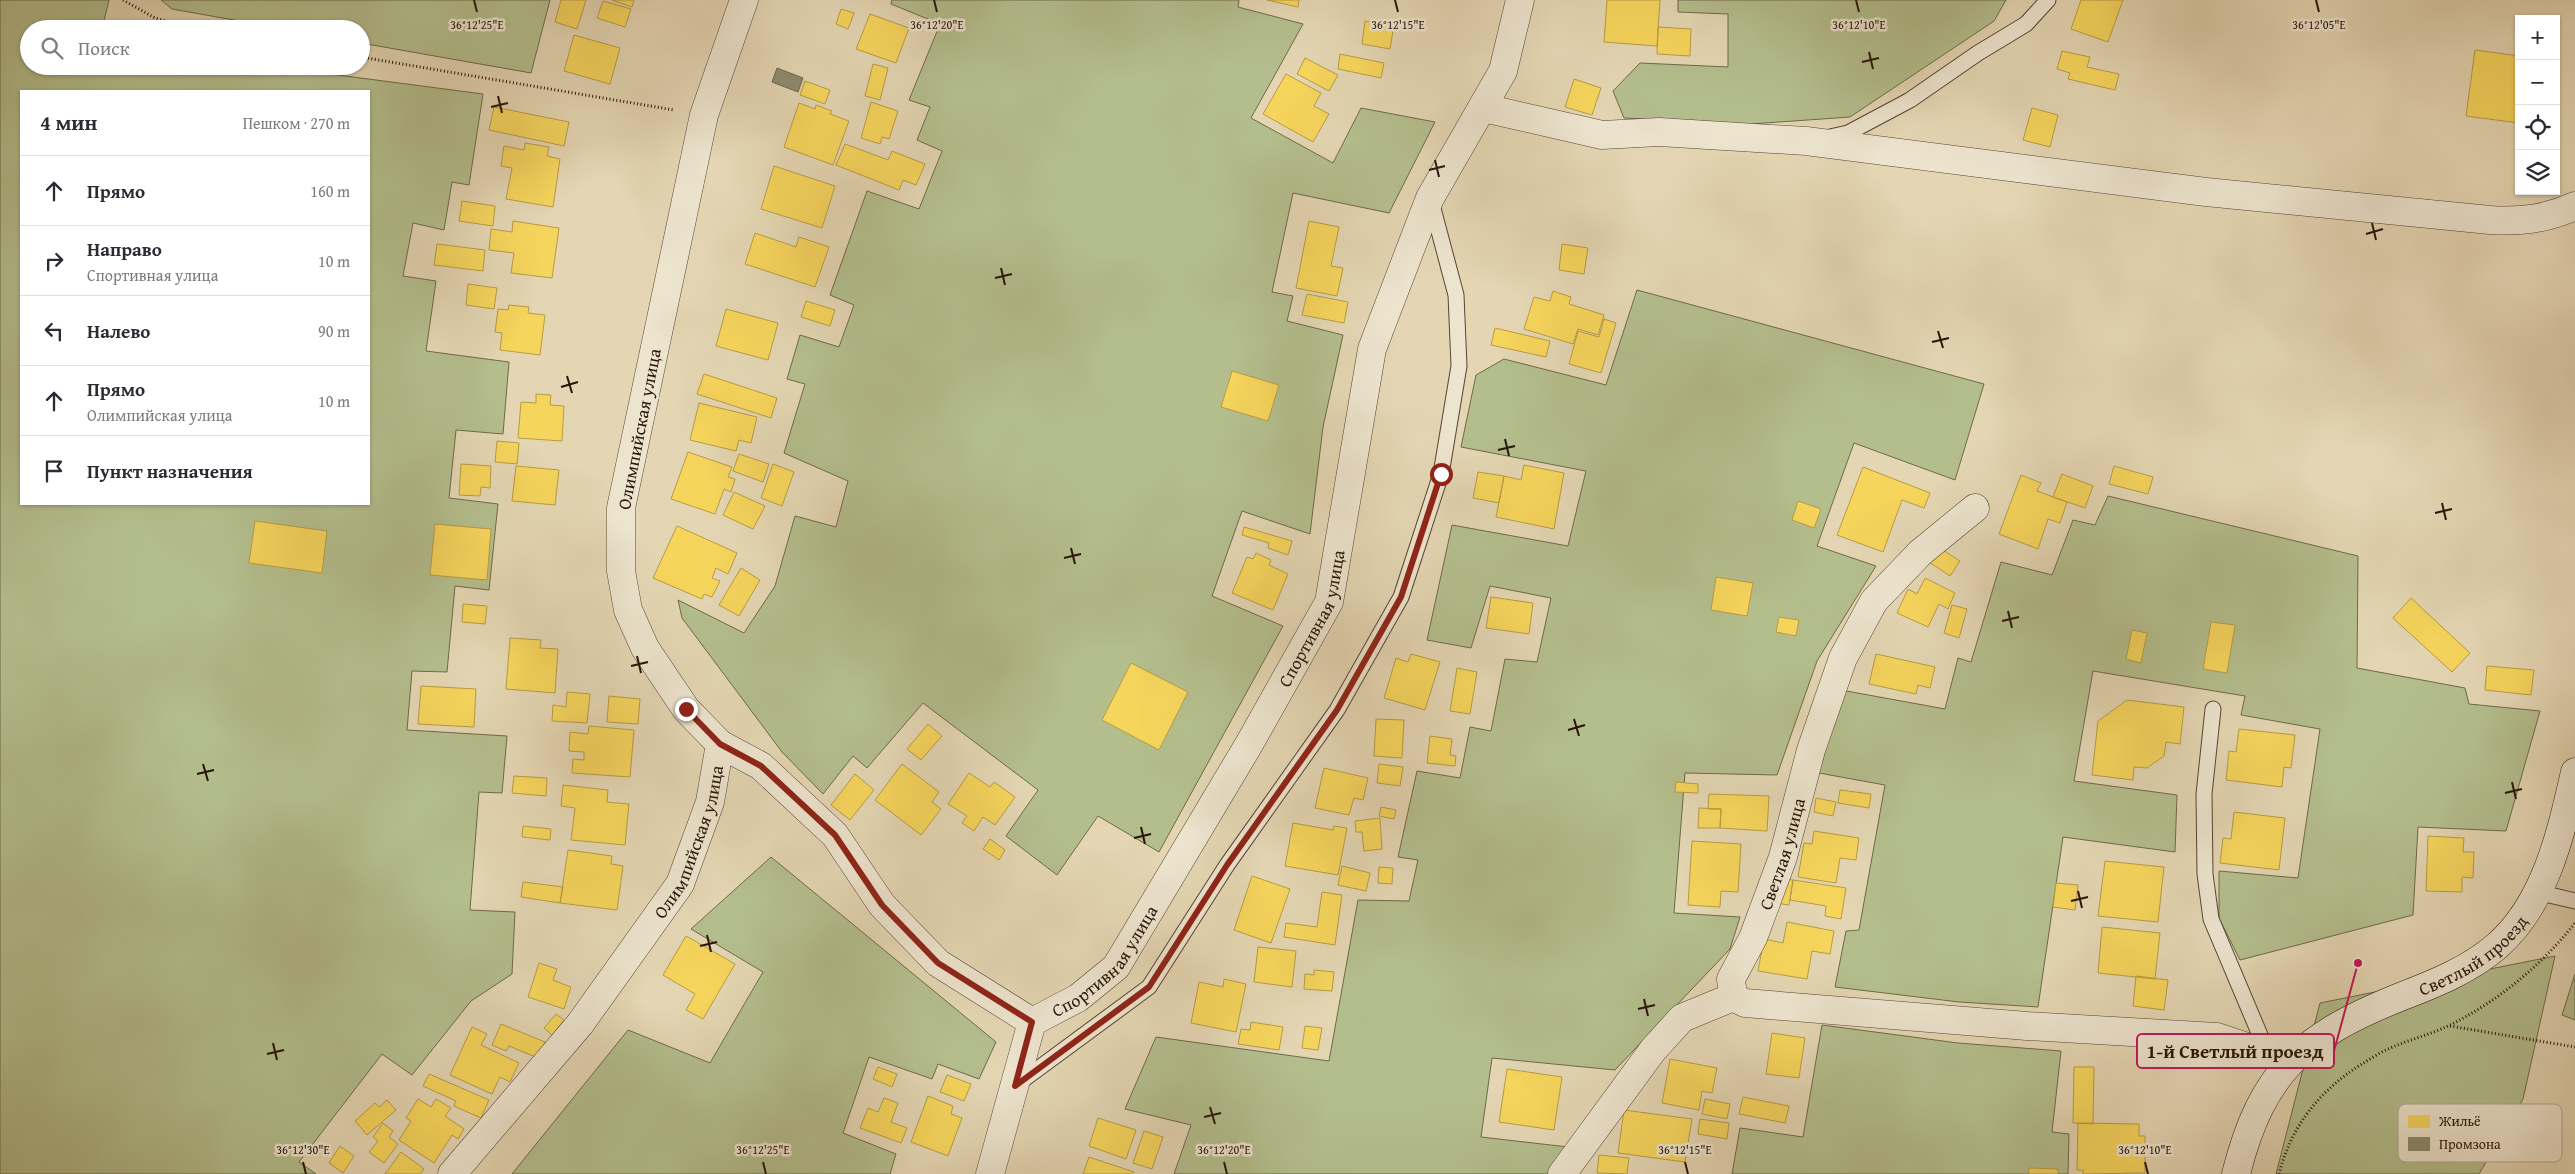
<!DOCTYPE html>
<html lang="ru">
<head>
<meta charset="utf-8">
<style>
	:root { --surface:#fff; --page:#f2f2f3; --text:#2b2b33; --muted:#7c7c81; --line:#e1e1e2 }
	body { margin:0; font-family:"Gentium Book Plus",serif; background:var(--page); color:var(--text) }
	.controls { position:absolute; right:15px; top:15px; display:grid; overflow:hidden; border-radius:0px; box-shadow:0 1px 4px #0004 }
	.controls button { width:45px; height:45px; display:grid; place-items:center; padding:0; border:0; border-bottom:1px solid var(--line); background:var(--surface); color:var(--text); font:25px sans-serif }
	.stop { position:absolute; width:15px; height:15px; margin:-11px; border:4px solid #8f2418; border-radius:50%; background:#fff }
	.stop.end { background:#8f2418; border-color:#fff; box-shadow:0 1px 5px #0008 }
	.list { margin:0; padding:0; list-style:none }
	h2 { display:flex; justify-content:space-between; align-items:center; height:65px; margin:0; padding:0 20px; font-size:21px }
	h2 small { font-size:16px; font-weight:400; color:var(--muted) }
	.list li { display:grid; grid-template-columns:32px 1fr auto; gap:15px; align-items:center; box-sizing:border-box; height:70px; padding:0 20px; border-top:1px solid var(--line) }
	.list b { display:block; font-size:19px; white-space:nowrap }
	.list p { margin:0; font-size:16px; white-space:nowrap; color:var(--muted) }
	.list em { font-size:16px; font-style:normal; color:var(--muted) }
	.icon { flex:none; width:28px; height:28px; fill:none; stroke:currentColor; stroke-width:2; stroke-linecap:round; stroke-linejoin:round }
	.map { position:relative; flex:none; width:2575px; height:1174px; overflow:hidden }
	.search { position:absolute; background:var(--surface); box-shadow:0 1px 4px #0004; left:20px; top:20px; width:350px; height:55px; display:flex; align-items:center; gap:12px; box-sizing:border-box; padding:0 18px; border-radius:28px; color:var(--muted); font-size:19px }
	.panel { position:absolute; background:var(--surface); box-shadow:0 1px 4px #0004; left:20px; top:90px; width:350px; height:415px; border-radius:0px }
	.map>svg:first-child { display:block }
</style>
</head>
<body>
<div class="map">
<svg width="2575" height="1174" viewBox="0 0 2575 1174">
	<rect width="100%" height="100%" fill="#e4d6b3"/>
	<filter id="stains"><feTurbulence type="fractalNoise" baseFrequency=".004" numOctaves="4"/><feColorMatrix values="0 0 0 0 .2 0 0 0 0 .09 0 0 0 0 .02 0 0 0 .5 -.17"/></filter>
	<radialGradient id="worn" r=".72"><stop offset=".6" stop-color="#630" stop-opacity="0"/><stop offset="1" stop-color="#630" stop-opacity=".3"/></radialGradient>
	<path fill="#b4be8d" stroke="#6e694a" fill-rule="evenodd" d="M0,0H109L102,29H29V66H269L483,94L469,185L452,182L444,230L413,223L403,276L436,281L426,351L509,362L503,434L456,430L449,498L498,504L489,590L455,586L447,672L412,671L407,730L507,736L502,793L479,792L470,910L515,912L512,974L471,1001L412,1075L382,1054L299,1162L316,1174H0ZM21,91H369V504H21Z
		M161,0H550L531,73L361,43V29H284L172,9Z
		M892,0H1239L1238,7L1303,24L1251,118L1333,163L1361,108L1435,122L1389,213L1293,193L1272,292L1293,296L1287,321L1343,335L1323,427L1310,534L1242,511L1212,596L1283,626L1159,852L1098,816L1057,875L1006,836L1038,790L923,703L867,768L853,756L823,794L782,752L682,618L678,600L744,633L775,586L795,516L836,527L848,481L784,453L805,384L787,379L800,335L839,347L854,305L830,295L867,191L919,209L942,151L917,140L930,107L909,100L940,24L891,4Z
		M1678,0H2006L1994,21L1850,117L1751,124L1624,118L1613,91L1640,63L1728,67V14L1678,12Z
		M1637,290L1984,384L1955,480L1854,443L1817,546L1876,566L1817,661L1777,775L1685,773L1674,913L1740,917L1730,949L1615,1070L1492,1058L1481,1137L1568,1147L1548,1174H1174L1191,1125L1125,1109L1156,1037L1329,1061L1358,900L1409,901L1418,860L1398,857L1417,771L1460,778L1470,727L1491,731L1505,659L1537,662L1551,598L1490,586L1471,648L1427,640L1452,525L1568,546L1586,471L1461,447L1476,375L1504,359L1606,385Z
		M2108,496L2358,556L2357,668L2465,688L2469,704L2540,711L2506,831L2418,827L2413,915L2240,960L2219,918V871L2298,878L2320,729L2241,715L2245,696L2093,671L2074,781L2177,795L2175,852L2063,837L2038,1007L1959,1002L1835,987L1846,931L1859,930L1885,785L1819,773L1841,690L1945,709L1958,658L1971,662L2001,562L2052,575L2073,520L2095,525Z
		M771,857L996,1042L979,1079L938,1064L932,1079L869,1057L843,1133L896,1154L890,1174H512L628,1030L710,1063L763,972L691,929Z
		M2555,956L2523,1099L2479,1174H2276L2320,1003Z
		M2575,974V1020L2562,1015Z
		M1822,1025L1958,1043L2061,1051L2052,1132L2069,1134L2068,1174H1732L1740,1128L1803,1137Z"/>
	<path fill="#f6d55c" stroke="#b89b43" d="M561,0H586L577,29L555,22Z
		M612,0H634L632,7Z
		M1267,0H1299L1298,7Z
		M1607,0H1660L1657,46L1604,42Z
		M2081,0H2123L2108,42L2071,29Z
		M603,1L631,9L625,27L597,18Z
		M841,9L854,13L848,29L836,24Z
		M870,14L909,28L896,63L856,49Z
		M1365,21L1394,25L1390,49L1362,44Z
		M1658,27L1691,29L1690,56L1657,54Z
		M574,35L620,48L610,84L564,71Z
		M2475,50L2519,56V123L2466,116Z
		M2062,51L2090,57L2087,67L2119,74L2115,90L2068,79L2070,73L2057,69Z
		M1340,54L1384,63L1381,78L1338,69Z
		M1305,58L1338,75L1329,91L1297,74Z
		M873,64L888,68L880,100L865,96Z
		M1286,74L1321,93L1314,106L1329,114L1313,142L1263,114Z
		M1574,79L1601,88L1592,115L1565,107Z
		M805,81L830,90L825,104L800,95Z
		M871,102L898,111L889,139L882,137L880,144L861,138Z
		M799,103L815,109L816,105L832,111L830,114L849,121L833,165L784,147Z
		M494,107L569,122L564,146L489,130Z
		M2032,108L2058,115L2050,147L2023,140Z
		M525,143L549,147L547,156L560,159L553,207L506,199L512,168L501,166L504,146L524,150Z
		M845,144L888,160L892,151L925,164L916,185L903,180L899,190L836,165Z
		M774,166L835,186L822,228L761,209Z
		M462,201L495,206L493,226L459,221Z
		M513,221L559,228L552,278L511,273L514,253L489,250L491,229L512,232Z
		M1309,221L1339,227L1331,266L1343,268L1337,296L1296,288Z
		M755,233L796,247L799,237L829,247L815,287L745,264Z
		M437,244L485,250L483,271L434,265Z
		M1562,244L1588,248L1584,274L1559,270Z
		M468,284L497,288L494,309L466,305Z
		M1553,291L1571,297L1569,304L1604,315L1598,335L1578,329L1573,344L1524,329L1534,297L1550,301Z
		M1307,294L1348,302L1344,323L1302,315Z
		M806,301L835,310L830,326L801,317Z
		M509,305L529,307L528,313L545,315L540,355L500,350L502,333L495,332L498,309L508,310Z
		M726,309L778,323L768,360L716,346Z
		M1604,319L1616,323L1601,373L1569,364L1578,331L1599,337Z
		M1495,328L1550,341L1546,357L1491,345Z
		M1232,371L1279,385L1268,421L1221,407Z
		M704,374L777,398L771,418L697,394Z
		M536,394L551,395L550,405L564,406L562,441L518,438L521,402L536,403Z
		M699,403L757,417L751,443L739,440L736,451L690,440Z
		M497,441L519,443L517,464L495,462Z
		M688,452L732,467L728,477L735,479L731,492L724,489L715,514L671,499Z
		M739,454L769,464L763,482L733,471Z
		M461,464L491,466L490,488L481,487L480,496L459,495Z
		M773,464L794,472L782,506L761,498Z
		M1524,465L1564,473L1554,529L1496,517L1504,476L1521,480Z
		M516,466L559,470L555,505L512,501Z
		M2114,466L2153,477L2148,494L2109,484Z
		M1863,467L1930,493L1924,508L1902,500L1883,552L1837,535Z
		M1478,472L1504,476L1499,503L1473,498Z
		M2062,474L2093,486L2085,508L2053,497Z
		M2021,475L2041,483L2037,491L2067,502L2060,523L2048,519L2038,549L1999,534Z
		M734,492L765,506L753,529L723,515Z
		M1798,501L1821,509L1814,528L1792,520Z
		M255,521L327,531L322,573L249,563Z
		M435,524L491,529L487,580L430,575Z
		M677,526L737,553L728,574L716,568L712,578L720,581L712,597L704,594L702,599L653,578Z
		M1244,527L1292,541L1288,555L1268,548L1269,543L1242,535Z
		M1935,545L1960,561L1950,576L1926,560Z
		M1256,553L1271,560L1269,565L1288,574L1273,610L1232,593L1247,557L1253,559Z
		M741,568L760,580L739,616L719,605Z
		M1716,577L1753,583L1747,616L1711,610Z
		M1925,578L1955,593L1948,609L1939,604L1928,627L1897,613L1908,589L1917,594Z
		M1491,597L1533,603L1529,634L1486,628Z
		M2411,598L2470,653L2452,672L2393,618Z
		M463,604L487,606L485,624L462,622Z
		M1952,605L1967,609L1959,638L1944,633Z
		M1779,617L1799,620L1796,636L1776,632Z
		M2211,622L2235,625L2227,673L2203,669Z
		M2132,630L2147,633L2141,663L2126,659Z
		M510,638L541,640L540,648L558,649L555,693L506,689Z
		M1411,654L1440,662L1425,710L1384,698L1396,658L1408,662Z
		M1876,654L1935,667L1930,688L1918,685L1916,694L1869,684Z
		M1131,663L1188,692L1159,750L1102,720Z
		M2487,666L2534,670L2531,695L2485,690Z
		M1457,668L1477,672L1470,714L1450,711Z
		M421,686L476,689L474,727L418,724Z
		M567,692L590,694L587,723L552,721L553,705L566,707Z
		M609,696L640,699L638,724L607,722Z
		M2127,700L2184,707L2180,744L2166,742L2164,756L2147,768L2134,767L2133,780L2092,775L2098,721Z
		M1376,719L1404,720L1402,758L1374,756Z
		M928,724L942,736L921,760L907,749Z
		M589,726L634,730L630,777L572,773L573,759L584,760V752L569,751L570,732L588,734Z
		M2239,729L2295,735L2291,768L2284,767L2282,787L2226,780L2229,751L2236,752Z
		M1430,736L1452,739L1450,755L1456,756L1455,766L1427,763Z
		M902,764L939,792L932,802L941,809L921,835L875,800Z
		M1379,764L1403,767L1400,786L1377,783Z
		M1324,768L1368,778L1363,800L1354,798L1349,815L1315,808Z
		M969,773L990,787L994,782L1015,797L995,825L983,817L974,831L962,823L967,816L948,804Z
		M855,774L874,790L850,820L831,805Z
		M514,776L547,778L546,796L512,793Z
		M1676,782L1698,784V793L1675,792Z
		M563,785L608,790L607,802L629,804L625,845L571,840L575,808L561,806Z
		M1840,790L1871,794L1869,808L1838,803Z
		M1709,794L1769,796L1767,831L1720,828L1721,809H1708Z
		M1816,798L1836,802L1833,816L1814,812Z
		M1381,807L1396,810L1394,819L1379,816Z
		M1699,808L1721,809L1720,828H1698Z
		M2234,812L2285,818L2279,870L2220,863L2223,838L2231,839Z
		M1380,818L1382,849L1364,851L1362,832H1356L1355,821Z
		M1293,823L1333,830L1334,826L1347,828L1338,875L1285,866Z
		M523,826L551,829L550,840L522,837Z
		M1814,831L1859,838L1856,860L1840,858L1836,883L1798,877L1804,843L1812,844Z
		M2428,836L2464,838L2463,852H2474L2473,878L2462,877V892L2426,891Z
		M990,839L1005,850L999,860L983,849Z
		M1692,841L1741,844L1738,892L1721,891L1720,907L1688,905Z
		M568,850L612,856L611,864L623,866L617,910L560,903Z
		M2105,861L2164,867L2158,922L2098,916Z
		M1342,866L1370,873L1366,891L1338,885Z
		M1379,867L1393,868L1392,884L1378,883Z
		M1252,876L1290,889L1271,943L1234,930Z
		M1780,878L1793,880L1789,905L1775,903Z
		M1793,880L1846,888L1841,919L1825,916L1826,906L1790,900Z
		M523,882L563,887L560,903L521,897Z
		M2056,883L2078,885L2075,910L2053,907Z
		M1322,892L1342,895L1335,945L1284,937L1286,923L1317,927Z
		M1787,922L1834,931L1830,954L1812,951L1807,979L1758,971L1764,939L1783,943Z
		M2102,927L2160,933L2155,979L2098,973Z
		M686,936L735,964L703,1019L686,1010L695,994L663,975Z
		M1258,947L1296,951L1292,987L1254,982Z
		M539,963L557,969L553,980L571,987L564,1009L528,997Z
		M1314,970L1334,972L1332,991L1304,989L1305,974L1314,975Z
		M2136,976L2168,980L2164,1010L2133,1006Z
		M1224,979L1246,984L1236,1032L1191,1023L1199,982L1223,987Z
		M556,1014L564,1020L552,1035L544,1028Z
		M1251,1022L1283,1027L1279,1050L1238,1044L1241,1029L1250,1030Z
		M501,1024L545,1042L538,1058L509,1046L506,1051L492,1045Z
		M1305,1026L1322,1028L1318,1050L1302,1048Z
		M472,1027L487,1034L481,1045L519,1063L510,1082L500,1077L492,1094L450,1075Z
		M1772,1033L1805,1038L1799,1078L1766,1074Z
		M1670,1059L1717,1068L1712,1093L1702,1091L1699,1110L1662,1103Z
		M878,1067L897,1074L892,1087L873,1079Z
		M2074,1067H2094L2093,1124L2073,1123Z
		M1507,1069L1562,1077L1554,1130L1499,1122Z
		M429,1074L489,1100L481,1118L454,1106L456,1101L423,1086Z
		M947,1075L971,1084L964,1101L940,1092Z
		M928,1096L953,1106L951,1114L962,1118L948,1156L911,1142Z
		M1743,1097L1789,1106L1785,1123L1739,1114Z
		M884,1098L898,1103L891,1122L907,1128L901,1143L860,1128L868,1108L878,1112Z
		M418,1099L431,1107L436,1099L451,1108L445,1116L464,1129L458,1139L452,1135L434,1163L399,1140L411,1121L406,1118Z
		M1705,1099L1730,1104L1727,1119L1702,1114Z
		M387,1100L396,1110L367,1135L355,1121L375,1103L379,1107Z
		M1624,1110L1692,1119L1685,1162L1618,1153Z
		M1098,1118L1136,1130L1126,1159L1089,1146Z
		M1700,1119L1729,1123L1727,1139L1698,1134Z
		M383,1123L393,1131L389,1137L398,1144L384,1163L369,1152L378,1141L373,1137Z
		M2078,1123L2139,1124V1136H2145V1173L2083,1174V1170H2077Z
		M1144,1131L1163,1137L1152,1169L1133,1163Z
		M340,1146L354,1156L343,1173L329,1163Z
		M401,1152L424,1169L420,1174H385Z
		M1599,1155L1629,1158L1627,1174L1597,1173Z
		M1089,1157L1134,1172L1133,1174H1083Z
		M2029,1168L2058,1169V1174H2029Z"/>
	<path fill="#8c8c6e" stroke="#6e684f" d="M777,68L803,78L798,92L772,82Z"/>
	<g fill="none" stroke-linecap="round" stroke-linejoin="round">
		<defs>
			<path id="lane" d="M1830,137L1848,133L1910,100L1978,53L2026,24L2048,0
				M2213,709L2204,794L2205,874L2211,919L2268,1054
				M2537,892L2575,901
				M1016,1085L1149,987L1227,865L1337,710L1401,597L1441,474L1459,366L1456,295L1431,201"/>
			<g id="street">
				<path d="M744,0L704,115L621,508V571L628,610L645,648L686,709L720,744L761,766L835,835L882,905L938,963L1032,1022"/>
				<path d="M1484,108L1602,135L1659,132L1806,141L2206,192L2490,220C2521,222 2546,219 2575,206"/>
				<path d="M1733,997L1745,1003L2027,1026L2217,1037L2268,1054L2286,1065"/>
				<path id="s1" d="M452,1174L580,1024L680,884L710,802L720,744"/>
				<path id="s2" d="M990,1174L1032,1022L1078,998L1116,967L1248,746L1329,602L1372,349L1430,198L1503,71L1520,0"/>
				<path id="s3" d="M1562,1174L1653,1050L1682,1018L1733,997L1731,979L1753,938L1783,857L1811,750L1843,658L1874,601L1920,553L1975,508"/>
			</g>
			<g id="secondary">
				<path id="s4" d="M2236,1174C2262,1071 2303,1036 2400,997C2434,984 2469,970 2497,946C2546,903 2561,833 2575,772"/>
			</g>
		</defs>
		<use href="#lane" stroke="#564433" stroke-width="17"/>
		<use href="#street" stroke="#564433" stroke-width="29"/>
		<use href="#secondary" stroke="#271408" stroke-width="29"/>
		<path stroke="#271408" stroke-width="3" stroke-dasharray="1 2.5" stroke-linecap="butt" d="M123,0L155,18L194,29
			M361,57L674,110
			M2450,1026L2575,1047
			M2279,1174C2291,1126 2320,1090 2362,1064C2370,1059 2379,1053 2388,1049C2408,1040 2429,1035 2448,1026C2497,1002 2541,966 2575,923"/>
		<use href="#lane" stroke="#ede4ce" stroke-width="15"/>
		<use href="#street" stroke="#ede4ce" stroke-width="28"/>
		<use href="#secondary" stroke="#ede4ce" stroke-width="28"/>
	</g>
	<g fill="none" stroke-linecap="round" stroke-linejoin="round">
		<path stroke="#8f2418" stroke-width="6" d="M686,709L720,744L761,766L835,835L882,905L938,963L1032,1022L1015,1086L1149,987L1227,865L1337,710L1401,597L1441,474"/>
	</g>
	<path fill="none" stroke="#271408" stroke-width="2" d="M474,0L477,12M934,0L937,12M1395,0L1398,12M1856,0L1859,12M2316,0L2319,12M1869,52L1873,69M1862,62L1879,58M498,96L502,113M491,107L508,103M1435,160L1439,177M1429,170L1445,166M2372,223L2376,240M2366,234L2383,229M1001,268L1005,285M995,278L1012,274M1938,331L1943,348M1932,342L1949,338M567,376L572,393M561,387L578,382M1505,439L1509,456M1498,450L1515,446M2442,503L2446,520M2435,513L2452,509M1071,548L1075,564M1064,558L1081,554M2008,611L2012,628M2002,621L2019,617M637,656L641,673M631,666L648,662M1574,719L1579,736M1568,730L1585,725M203,764L208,781M197,774L214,770M2512,782L2516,799M2505,793L2522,789M1141,827L1145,844M1134,838L1151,834M2078,891L2082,908M2071,901L2088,897M707,935L711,952M700,946L717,942M1644,999L1648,1016M1638,1009L1655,1005M273,1043L277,1060M267,1054L284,1050M1210,1107L1215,1124M1204,1117L1221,1113M303,1162L306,1174M763,1162L766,1174M1224,1162L1227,1174M1685,1162L1688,1174M2145,1162L2148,1174"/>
	<g text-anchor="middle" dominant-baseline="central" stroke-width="5" stroke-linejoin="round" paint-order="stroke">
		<g font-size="18" fill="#271408" stroke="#ede4ce">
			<text transform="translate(639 429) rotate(-79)">Олимпийская улица</text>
			<text stroke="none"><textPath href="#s2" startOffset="660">Спортивная улица</textPath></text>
			<text stroke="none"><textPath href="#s1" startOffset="412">Олимпийская улица</textPath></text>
			<text stroke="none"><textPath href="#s3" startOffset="406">Светлая улица</textPath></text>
			<text stroke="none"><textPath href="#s4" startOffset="339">Светлый проезд</textPath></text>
			<text stroke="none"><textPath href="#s2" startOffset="255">Спортивная улица</textPath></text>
		</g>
	</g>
	<rect x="2398" y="1104" width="164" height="58" rx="8" fill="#ede4ce" stroke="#b2a693" stroke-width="1"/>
	<rect x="2408" y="1115" width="22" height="13" fill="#f6d55c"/>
	<rect x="2408" y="1137" width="22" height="14" fill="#8c8c6e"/>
	<g font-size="14" fill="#271408">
		<text x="2439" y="1126">Жильё</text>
		<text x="2439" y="1149">Промзона</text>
	</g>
	<g font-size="12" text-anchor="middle" fill="#271408" stroke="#ede4ce" stroke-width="5" stroke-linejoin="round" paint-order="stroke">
		<text x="477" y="29">36°12'25"E</text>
		<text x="1398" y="29">36°12'15"E</text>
		<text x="2319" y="29">36°12'05"E</text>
		<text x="937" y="29">36°12'20"E</text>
		<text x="1859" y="29">36°12'10"E</text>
		<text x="303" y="1154">36°12'30"E</text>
		<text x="763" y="1154">36°12'25"E</text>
		<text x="1224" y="1154">36°12'20"E</text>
		<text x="1685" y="1154">36°12'15"E</text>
		<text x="2145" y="1154">36°12'10"E</text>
	</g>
	<path fill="none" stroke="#c2185b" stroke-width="2" d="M2358 963L2334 1051"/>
	<circle fill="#c2185b" stroke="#ede4ce" stroke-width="2" cx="2358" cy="963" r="5"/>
	<rect fill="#ede4ce" stroke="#c2185b" stroke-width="2" x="2137" y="1034" width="197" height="34" rx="5"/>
	<g font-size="19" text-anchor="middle" font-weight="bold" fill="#271408">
		<text x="2235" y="1058">1-й Светлый проезд</text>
	</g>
	<rect width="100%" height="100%" filter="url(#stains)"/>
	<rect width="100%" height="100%" fill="url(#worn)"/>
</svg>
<div class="controls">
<button>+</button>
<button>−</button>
<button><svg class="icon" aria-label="locate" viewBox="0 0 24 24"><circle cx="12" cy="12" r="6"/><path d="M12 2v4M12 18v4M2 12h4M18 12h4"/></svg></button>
<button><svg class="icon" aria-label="layers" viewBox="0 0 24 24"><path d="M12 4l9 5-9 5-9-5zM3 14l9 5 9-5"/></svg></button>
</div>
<div class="stop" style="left:1441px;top:474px"></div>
<div class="stop end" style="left:686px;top:709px"></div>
<div class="search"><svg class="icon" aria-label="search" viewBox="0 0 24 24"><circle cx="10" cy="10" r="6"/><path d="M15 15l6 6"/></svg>Поиск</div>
<section class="panel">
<h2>4 мин<small>Пешком · 270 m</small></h2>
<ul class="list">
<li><svg class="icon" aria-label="ahead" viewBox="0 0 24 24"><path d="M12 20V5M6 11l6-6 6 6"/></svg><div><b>Прямо</b></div><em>160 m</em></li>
<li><svg class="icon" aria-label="right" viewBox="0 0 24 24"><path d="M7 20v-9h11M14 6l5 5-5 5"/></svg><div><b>Направо</b><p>Спортивная улица</p></div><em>10 m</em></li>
<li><svg class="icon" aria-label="left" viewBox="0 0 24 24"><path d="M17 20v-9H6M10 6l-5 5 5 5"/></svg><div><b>Налево</b></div><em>90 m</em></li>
<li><svg class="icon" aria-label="ahead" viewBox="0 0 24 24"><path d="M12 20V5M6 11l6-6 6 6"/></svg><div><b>Прямо</b><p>Олимпийская улица</p></div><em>10 m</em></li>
<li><svg class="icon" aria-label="arrive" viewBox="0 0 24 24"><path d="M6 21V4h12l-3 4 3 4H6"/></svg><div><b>Пункт назначения</b></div></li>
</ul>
</section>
</div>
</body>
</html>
